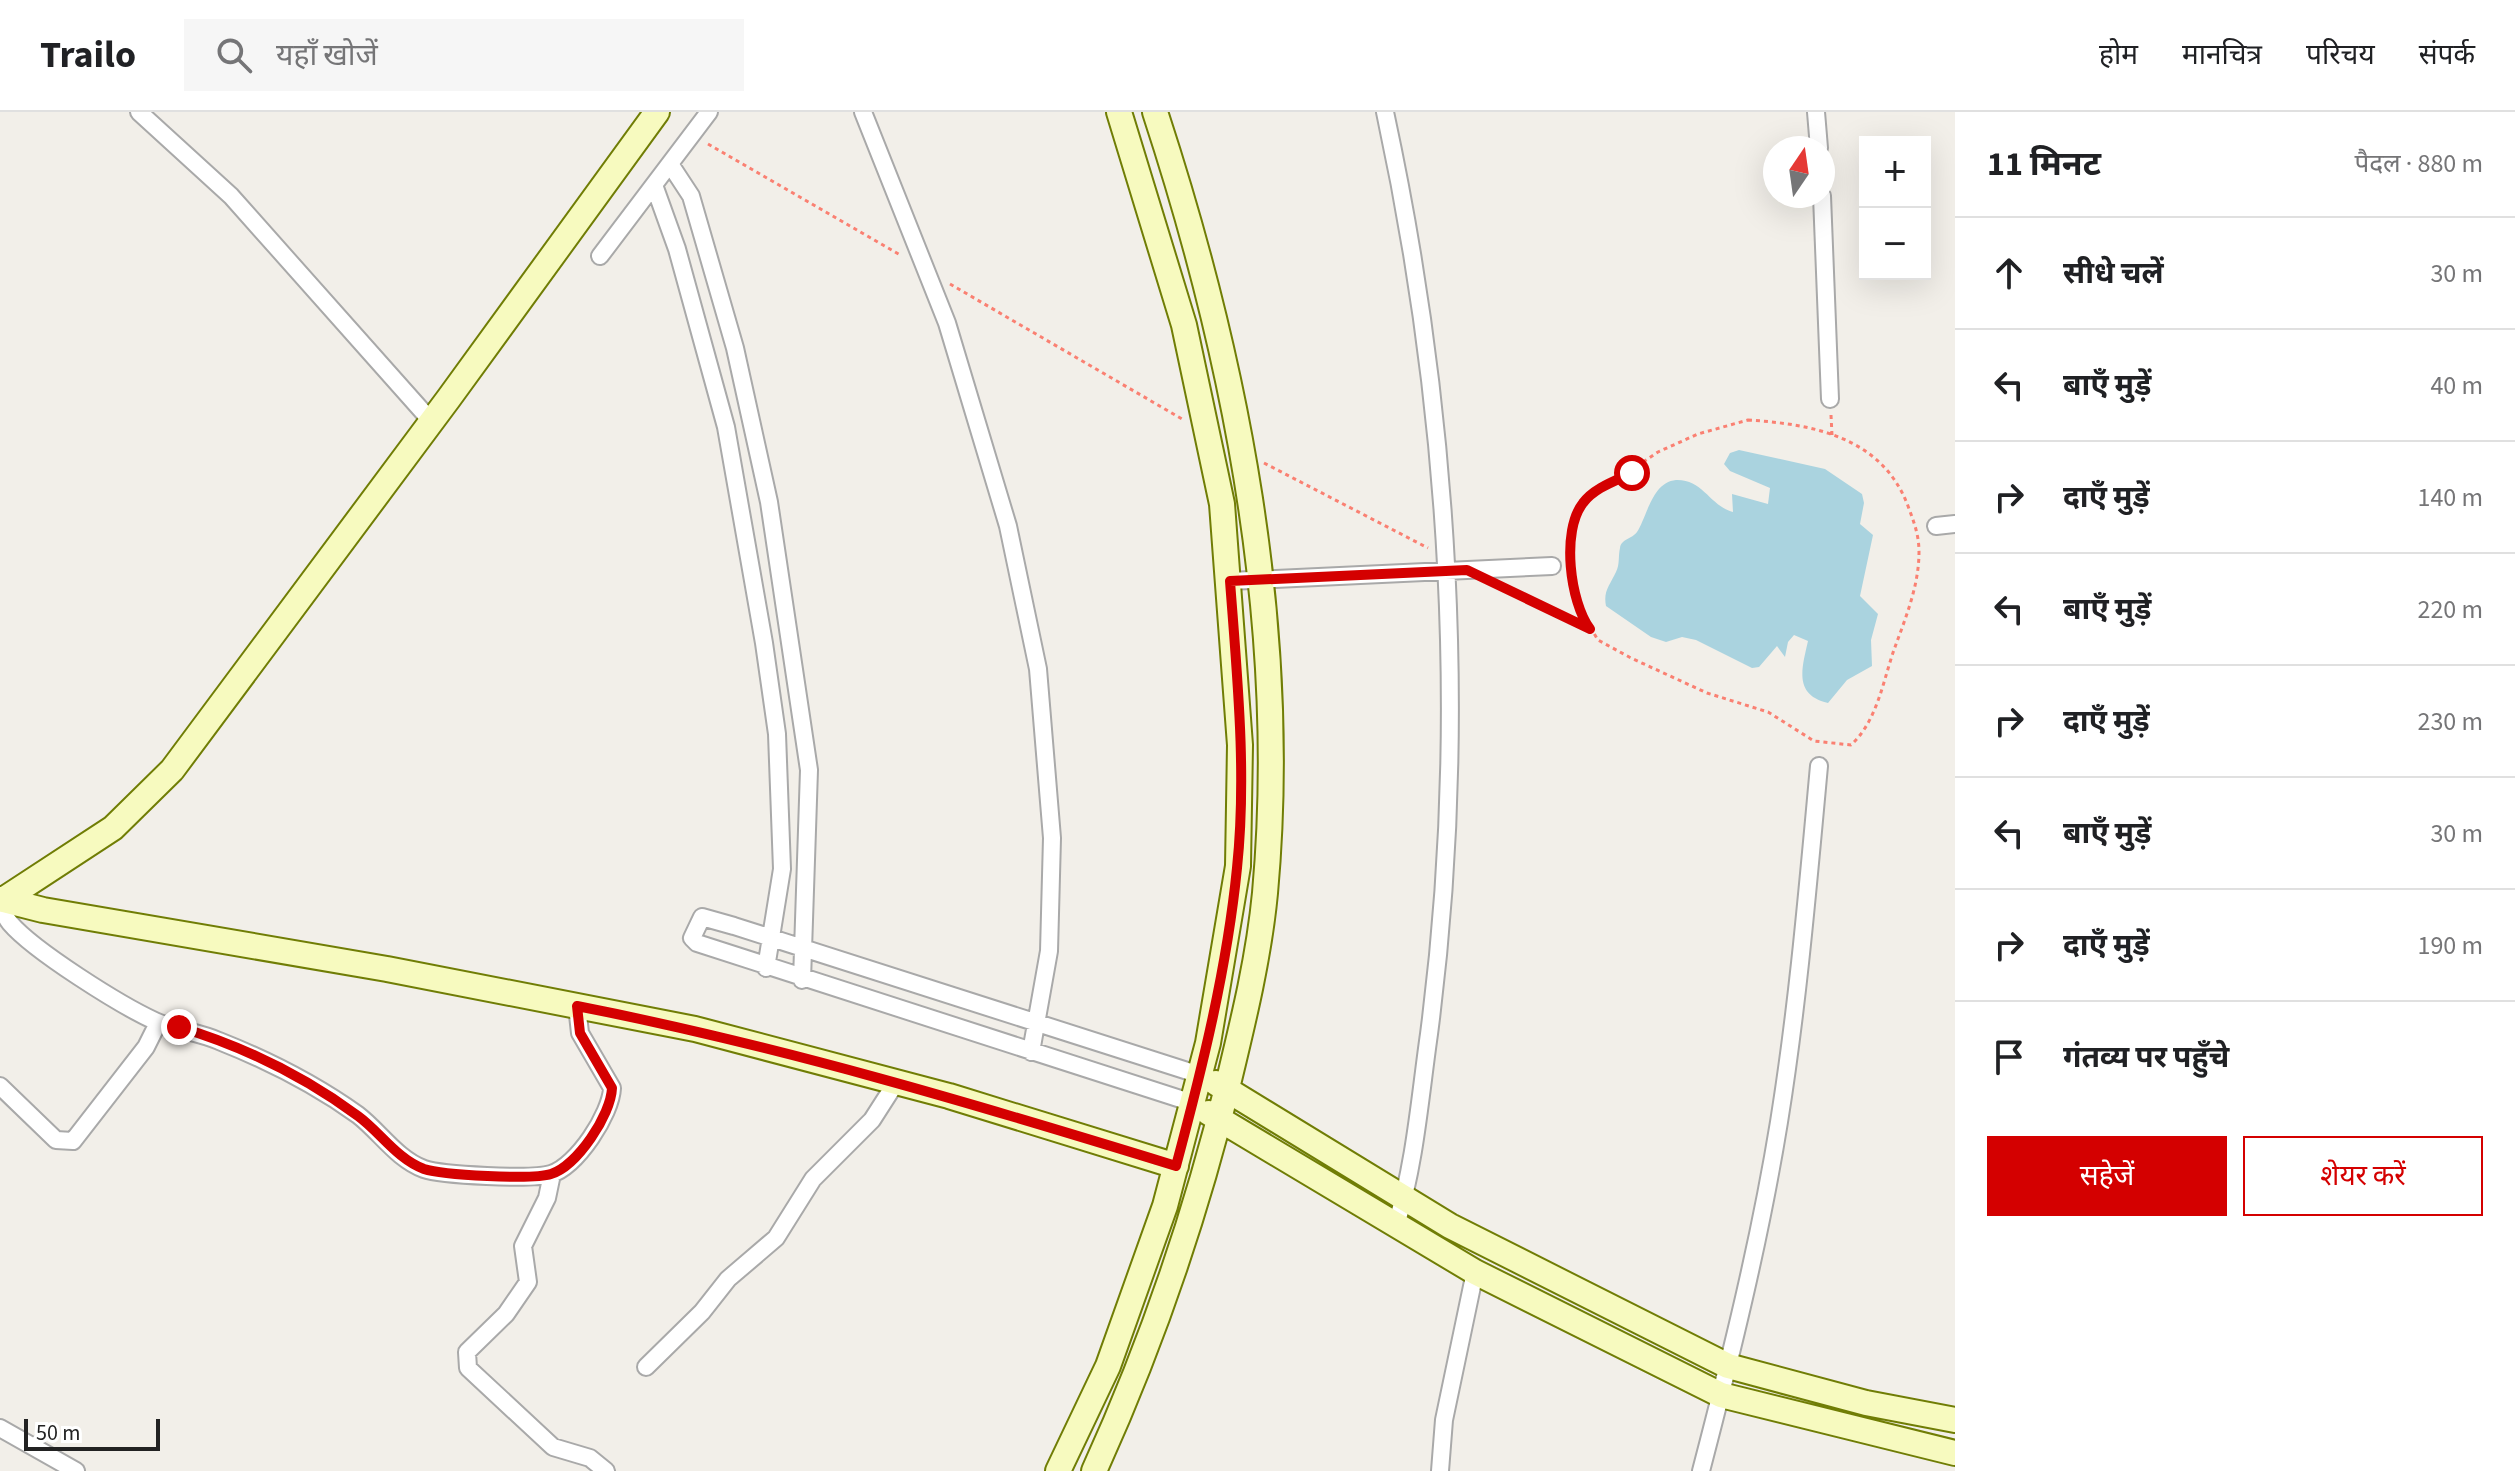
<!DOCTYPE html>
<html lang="hi">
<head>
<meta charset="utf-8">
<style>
	:root { --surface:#fff; --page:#f6f6f6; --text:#202124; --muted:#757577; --line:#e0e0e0; --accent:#d40000 }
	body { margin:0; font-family:"Source Sans 3","Noto Sans Devanagari",sans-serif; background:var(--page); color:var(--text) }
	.controls { position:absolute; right:24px; top:24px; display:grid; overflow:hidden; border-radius:0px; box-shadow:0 8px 32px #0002 }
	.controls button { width:72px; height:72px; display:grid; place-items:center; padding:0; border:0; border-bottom:2px solid var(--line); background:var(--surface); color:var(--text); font:40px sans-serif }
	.compass { position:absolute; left:1763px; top:24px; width:72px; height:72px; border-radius:50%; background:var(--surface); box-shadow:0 8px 32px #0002; rotate:13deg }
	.scale { position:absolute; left:24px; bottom:20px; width:136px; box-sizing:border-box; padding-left:8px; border:4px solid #222; border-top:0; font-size:22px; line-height:28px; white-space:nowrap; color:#222; -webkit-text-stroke:6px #fff; paint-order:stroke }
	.stop { position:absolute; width:24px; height:24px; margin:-18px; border:6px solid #d40000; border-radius:50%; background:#fff }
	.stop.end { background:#d40000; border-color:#fff; box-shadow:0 2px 8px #0008 }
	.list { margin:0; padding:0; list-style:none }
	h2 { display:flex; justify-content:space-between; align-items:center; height:104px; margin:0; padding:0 32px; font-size:34px }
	h2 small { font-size:26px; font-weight:400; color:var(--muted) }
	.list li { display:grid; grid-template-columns:52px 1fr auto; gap:24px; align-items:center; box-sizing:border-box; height:112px; padding:0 32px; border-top:2px solid var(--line) }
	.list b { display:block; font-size:30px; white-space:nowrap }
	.list em { font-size:26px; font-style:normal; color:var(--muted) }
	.actions { display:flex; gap:16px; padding:24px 32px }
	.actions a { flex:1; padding:18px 0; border:2px solid var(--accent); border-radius:0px; text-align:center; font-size:28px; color:var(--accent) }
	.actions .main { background:var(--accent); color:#fff }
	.icon { flex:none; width:44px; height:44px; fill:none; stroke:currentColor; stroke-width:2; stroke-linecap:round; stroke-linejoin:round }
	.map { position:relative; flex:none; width:1955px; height:1359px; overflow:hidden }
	header { display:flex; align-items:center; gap:48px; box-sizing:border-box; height:112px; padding:0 40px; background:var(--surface); border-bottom:2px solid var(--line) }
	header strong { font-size:38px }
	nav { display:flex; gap:44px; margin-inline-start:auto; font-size:28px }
	.search { width:560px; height:72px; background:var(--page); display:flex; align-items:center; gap:20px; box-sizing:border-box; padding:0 28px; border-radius:0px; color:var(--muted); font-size:30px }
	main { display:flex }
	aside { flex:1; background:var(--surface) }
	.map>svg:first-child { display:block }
</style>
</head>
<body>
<header>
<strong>Trailo</strong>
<div class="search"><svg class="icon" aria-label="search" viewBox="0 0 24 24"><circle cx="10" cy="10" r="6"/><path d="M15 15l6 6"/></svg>यहाँ खोजें</div>
<nav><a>होम</a><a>मानचित्र</a><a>परिचय</a><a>संपर्क</a></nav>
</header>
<main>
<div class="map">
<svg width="1955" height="1359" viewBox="0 0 1955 1359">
	<rect width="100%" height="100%" fill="#f2efe9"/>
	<path fill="#aad3df" d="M1739,338L1825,357L1862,382L1864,391L1860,412L1873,423L1860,484L1878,502L1871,528L1872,554L1847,568L1828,591C1793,583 1802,556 1808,529L1794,523L1788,530L1785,545L1777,534L1759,555L1752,556L1696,528L1682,525L1666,530L1651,525L1606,494C1603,479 1610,473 1616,460C1620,452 1618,445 1620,436C1621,427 1632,427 1637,420C1647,405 1652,370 1676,368C1703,367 1710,394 1733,400L1732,382L1768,392L1770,376L1730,359L1724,352L1730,341Z"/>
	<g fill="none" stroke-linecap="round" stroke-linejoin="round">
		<defs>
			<path id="street" d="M139,0L231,84L432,310
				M863,0L947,211L1008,414L1038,557L1052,726L1049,839L1031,940
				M1385,0C1450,301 1469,616 1429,922C1420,985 1415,1052 1396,1113
				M1816,0L1819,36
				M670,52L691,84L735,236L769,390L809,658L802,868
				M654,73L677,137L726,315L764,531L777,622L782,757L766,856
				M1822,84L1830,287
				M600,144L709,0
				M1936,414L1955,412
				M1230,469L1552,454
				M3,788C4,797 4,804 10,811C34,839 120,893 155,909C175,918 199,920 219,929C267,948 316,973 358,1003C380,1020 397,1047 424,1057C441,1063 532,1068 551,1062C577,1054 611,1002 612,976L580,921L577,894
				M0,974L56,1028L73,1029L146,935L158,911
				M1193,991L697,831L692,826L702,805L734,814L1200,963
				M552,1062L547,1086L523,1134L528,1170L506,1202L467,1240L468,1256L553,1335L590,1346L606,1359
				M646,1255L702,1200L728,1167L776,1126L813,1067L872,1008L897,969
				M0,1316L76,1359
				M1440,1359L1444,1308L1475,1160
				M1701,1359C1731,1244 1760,1127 1779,1010C1798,892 1808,773 1819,654"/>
			<path id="secondary" d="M0,787L43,798L387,857L695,917L949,984L1176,1054
				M3,788L113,716L172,658L449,286L657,0
				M1216,971L1450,1114L1728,1254L1866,1291L1955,1308
				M1209,1001L1475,1160L1721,1283L1955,1341
				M1058,1359L1108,1254L1165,1094L1208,931L1238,754L1240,633L1222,392L1184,213L1119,0
				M1094,1359C1152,1232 1196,1103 1229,968C1244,906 1259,844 1265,781C1289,517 1237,250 1155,0"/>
		</defs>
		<use href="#street" stroke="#a9a9a9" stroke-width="20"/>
		<use href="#secondary" stroke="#707d05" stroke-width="28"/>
		<path stroke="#fa8072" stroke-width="3" stroke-dasharray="4 4" stroke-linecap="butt" d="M708,32L902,144
			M950,172L1182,307
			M1831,303L1832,323
			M1748,308C1813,312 1882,325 1908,394C1914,410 1919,423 1919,440C1919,473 1906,505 1895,535C1883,568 1878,608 1851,633L1814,629L1768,600L1707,581L1631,546L1598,528L1575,490L1570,436L1572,415L1583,391L1658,340L1698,322Z
			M1264,351L1428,436
			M1500,474L1586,516"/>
		<use href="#street" stroke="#fff" stroke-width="16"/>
		<use href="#secondary" stroke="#f7fabf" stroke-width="24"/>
	</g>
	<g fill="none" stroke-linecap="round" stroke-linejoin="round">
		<path stroke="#d40000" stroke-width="10" d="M179,915C242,934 305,965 358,1004C380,1020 397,1047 424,1057C442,1063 533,1068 551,1062C577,1054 611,1003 612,976L580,921L577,894C781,934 978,993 1176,1054C1202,957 1227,857 1237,756C1247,661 1237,563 1230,469L1467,458L1590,517C1570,490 1561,419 1583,391C1594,376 1615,369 1632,361"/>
	</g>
</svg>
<div class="controls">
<button>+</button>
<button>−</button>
</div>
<svg class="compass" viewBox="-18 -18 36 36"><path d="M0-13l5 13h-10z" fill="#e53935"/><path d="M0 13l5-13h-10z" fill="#757577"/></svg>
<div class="scale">50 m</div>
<div class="stop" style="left:1632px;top:361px"></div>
<div class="stop end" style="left:179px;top:915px"></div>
</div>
<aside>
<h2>11 मिनट<small>पैदल · 880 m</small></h2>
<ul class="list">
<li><svg class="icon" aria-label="ahead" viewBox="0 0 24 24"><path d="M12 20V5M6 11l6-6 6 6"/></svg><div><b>सीधे चलें</b></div><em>30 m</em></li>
<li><svg class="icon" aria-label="left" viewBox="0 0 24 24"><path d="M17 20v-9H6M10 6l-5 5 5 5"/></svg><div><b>बाएँ मुड़ें</b></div><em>40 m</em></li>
<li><svg class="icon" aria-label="right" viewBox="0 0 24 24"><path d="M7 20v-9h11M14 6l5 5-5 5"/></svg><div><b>दाएँ मुड़ें</b></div><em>140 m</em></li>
<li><svg class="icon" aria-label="left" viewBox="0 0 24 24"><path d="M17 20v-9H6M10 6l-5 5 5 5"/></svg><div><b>बाएँ मुड़ें</b></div><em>220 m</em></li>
<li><svg class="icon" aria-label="right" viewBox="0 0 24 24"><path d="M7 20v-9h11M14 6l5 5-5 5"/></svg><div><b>दाएँ मुड़ें</b></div><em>230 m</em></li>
<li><svg class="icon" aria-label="left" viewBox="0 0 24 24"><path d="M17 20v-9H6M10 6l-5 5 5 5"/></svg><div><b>बाएँ मुड़ें</b></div><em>30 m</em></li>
<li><svg class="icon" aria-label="right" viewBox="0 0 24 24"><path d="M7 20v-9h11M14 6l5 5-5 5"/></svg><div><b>दाएँ मुड़ें</b></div><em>190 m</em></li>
<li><svg class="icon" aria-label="arrive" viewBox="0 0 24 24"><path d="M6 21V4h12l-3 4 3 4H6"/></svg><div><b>गंतव्य पर पहुँचे</b></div></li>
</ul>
<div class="actions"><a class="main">सहेजें</a><a>शेयर करें</a></div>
</aside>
</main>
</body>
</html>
